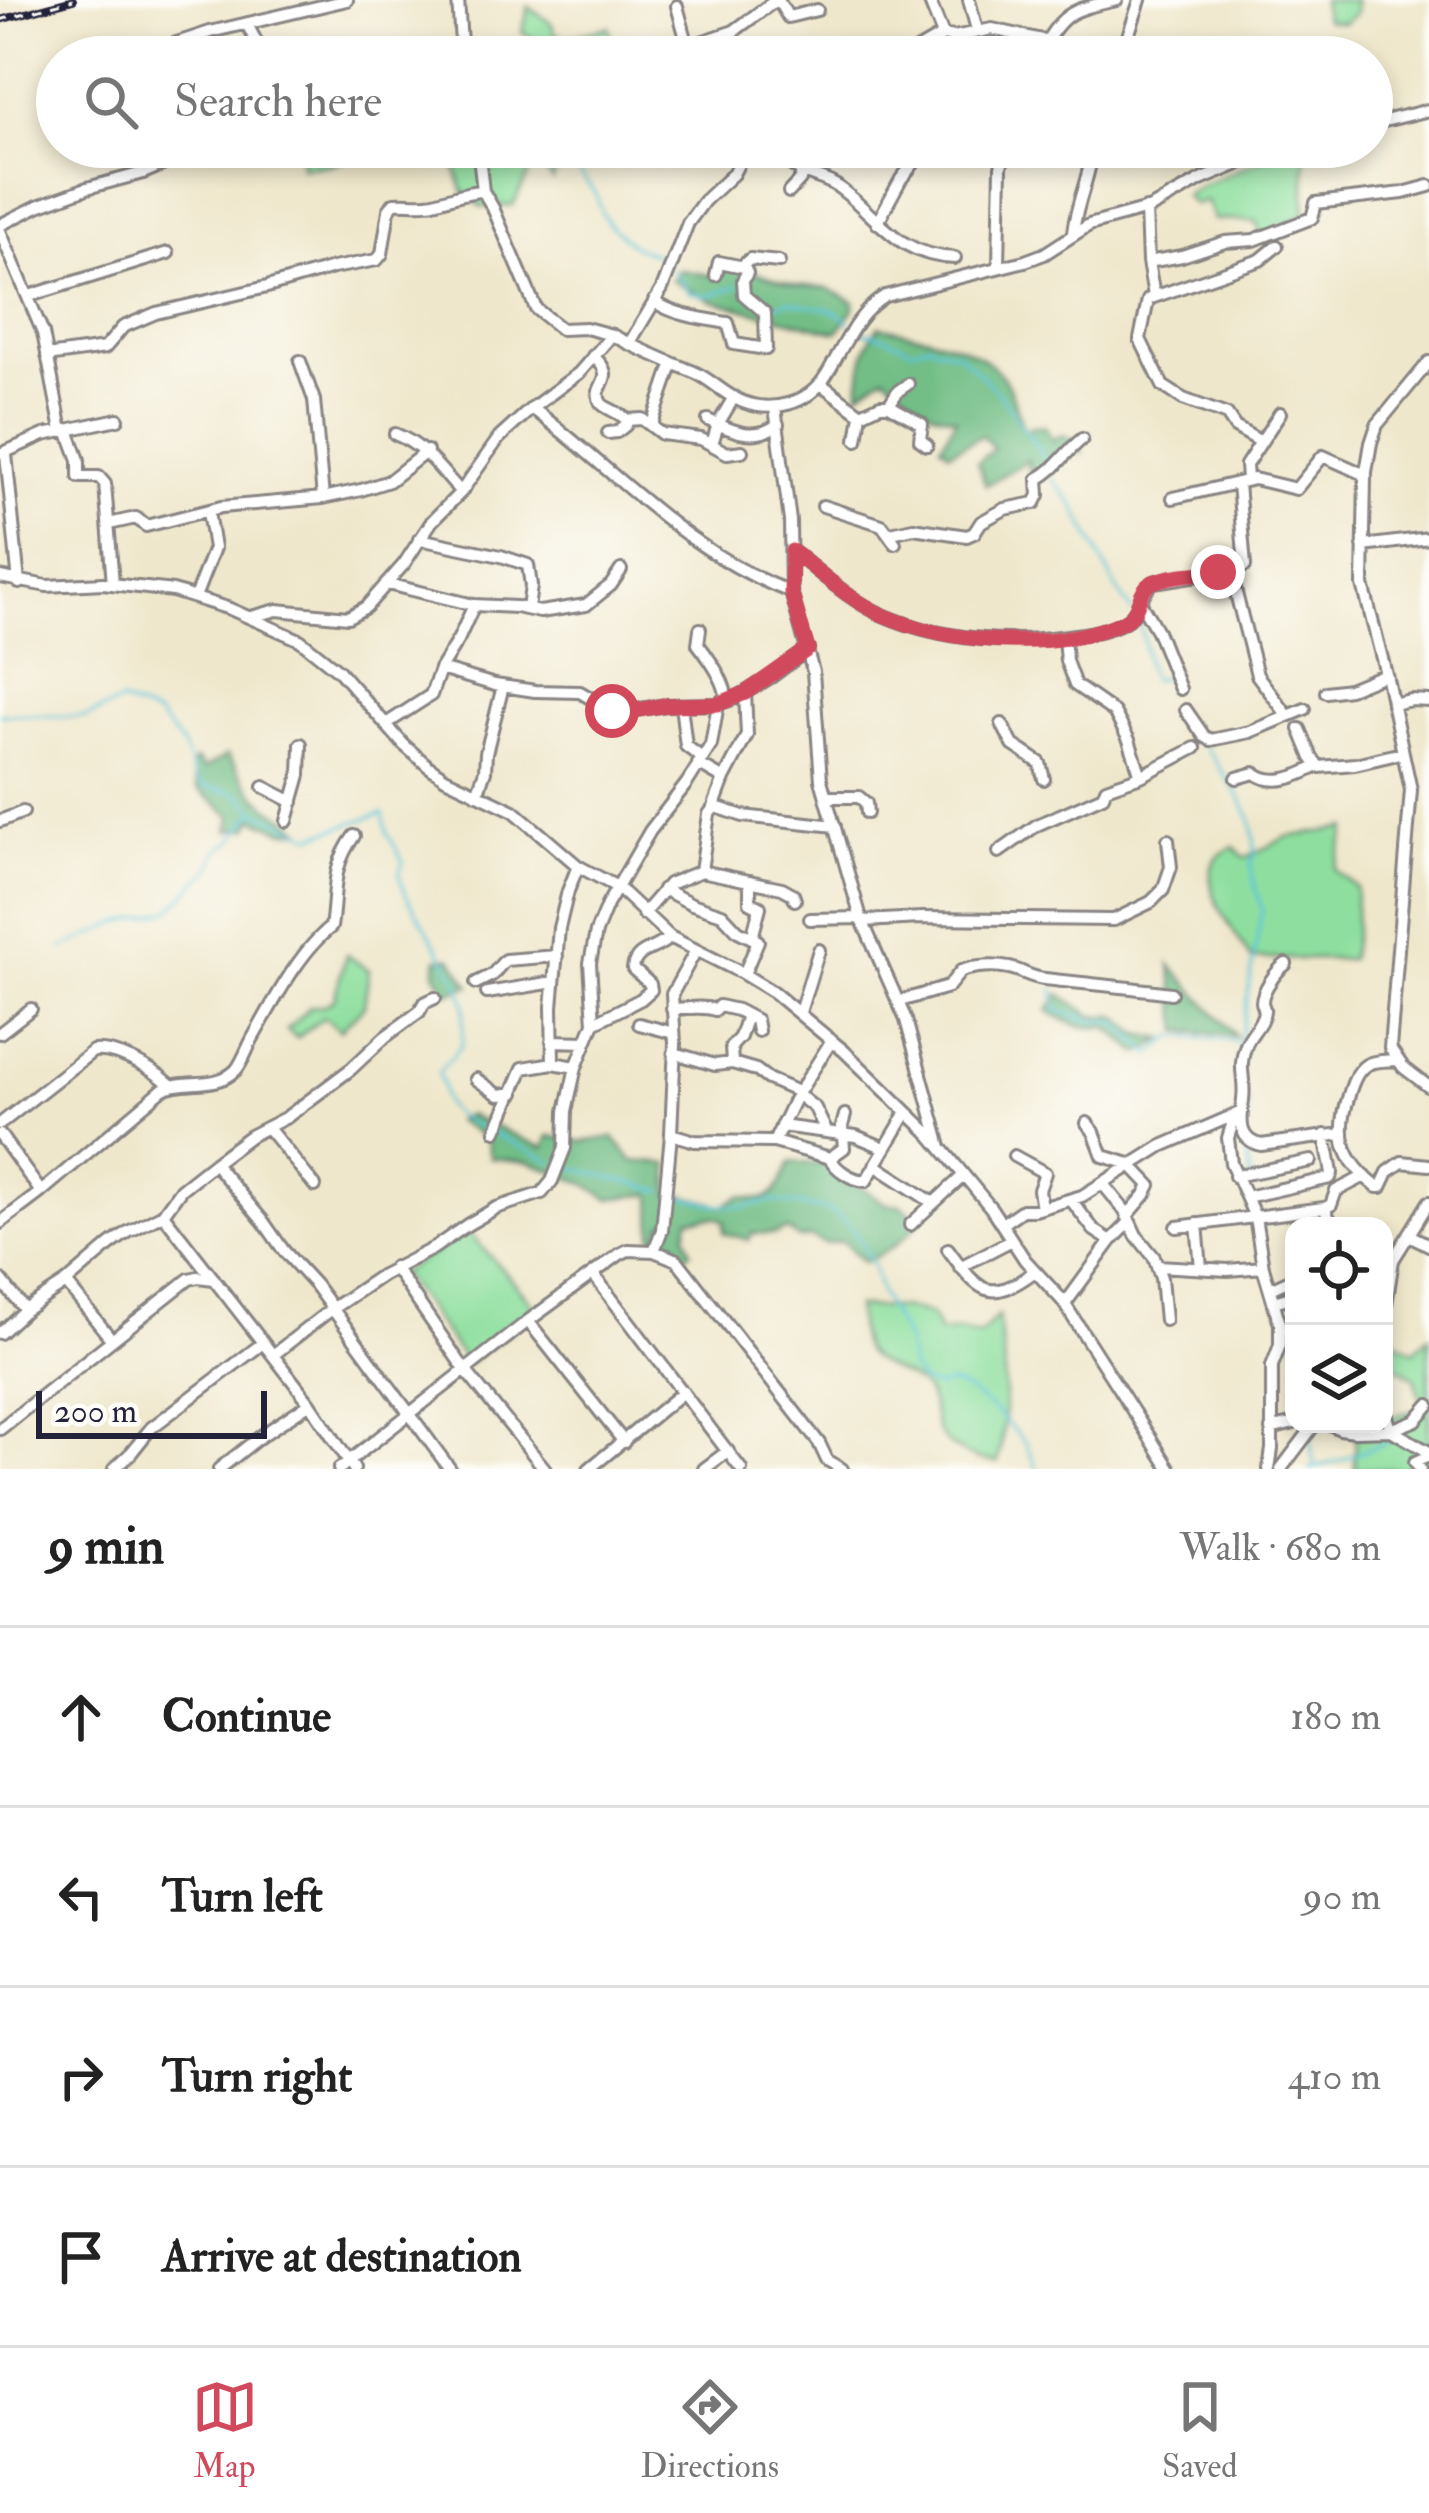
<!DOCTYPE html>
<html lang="en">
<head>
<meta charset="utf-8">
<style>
	:root { --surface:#fff; --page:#f6f6f6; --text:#222; --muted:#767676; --line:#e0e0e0; --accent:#d1495b }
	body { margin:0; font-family:"IM FELL Double Pica",serif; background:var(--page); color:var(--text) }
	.controls { position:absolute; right:36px; bottom:36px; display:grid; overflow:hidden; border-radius:24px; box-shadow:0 6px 18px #0003 }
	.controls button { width:108px; height:108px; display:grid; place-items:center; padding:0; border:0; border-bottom:3px solid var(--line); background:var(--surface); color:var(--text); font:60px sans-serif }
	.scale { position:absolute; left:36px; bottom:30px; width:231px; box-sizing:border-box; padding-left:12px; border:6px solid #22223b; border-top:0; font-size:33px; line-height:42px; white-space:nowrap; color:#22223b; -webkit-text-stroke:9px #fdfcf7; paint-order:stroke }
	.stop { position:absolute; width:36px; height:36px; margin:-27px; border:9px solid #d1495b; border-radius:50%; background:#fff }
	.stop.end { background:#d1495b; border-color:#fff; box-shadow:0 3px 12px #0008 }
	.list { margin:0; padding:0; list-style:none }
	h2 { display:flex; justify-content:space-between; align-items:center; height:156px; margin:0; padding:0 48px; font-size:51px }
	h2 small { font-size:39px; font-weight:400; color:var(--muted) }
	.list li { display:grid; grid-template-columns:78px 1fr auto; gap:36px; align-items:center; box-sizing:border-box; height:180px; padding:0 48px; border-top:3px solid var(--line) }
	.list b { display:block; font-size:45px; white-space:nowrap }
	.list em { font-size:39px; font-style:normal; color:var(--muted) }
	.icon { flex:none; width:66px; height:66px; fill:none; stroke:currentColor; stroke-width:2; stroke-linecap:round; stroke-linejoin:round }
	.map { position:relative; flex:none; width:1429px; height:1469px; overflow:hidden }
	.search { position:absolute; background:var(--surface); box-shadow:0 6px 18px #0003; left:36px; right:36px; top:36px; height:132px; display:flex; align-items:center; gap:30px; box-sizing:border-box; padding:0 42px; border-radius:66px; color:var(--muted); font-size:45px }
	.sheet { height:876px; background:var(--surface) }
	nav { display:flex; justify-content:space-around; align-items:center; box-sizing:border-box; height:168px; border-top:3px solid var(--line); background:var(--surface); font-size:33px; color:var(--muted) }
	nav a { display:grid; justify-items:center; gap:6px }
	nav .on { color:var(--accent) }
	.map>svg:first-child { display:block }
</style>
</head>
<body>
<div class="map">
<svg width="1429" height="1469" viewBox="0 0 1429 1469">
	<rect width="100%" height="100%" fill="#fdfcf7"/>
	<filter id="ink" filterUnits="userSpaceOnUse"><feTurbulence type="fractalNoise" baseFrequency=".00833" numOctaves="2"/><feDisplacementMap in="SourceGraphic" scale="24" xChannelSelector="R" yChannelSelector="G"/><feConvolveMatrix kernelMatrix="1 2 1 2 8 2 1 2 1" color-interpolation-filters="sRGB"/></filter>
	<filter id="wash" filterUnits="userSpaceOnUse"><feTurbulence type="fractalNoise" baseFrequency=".004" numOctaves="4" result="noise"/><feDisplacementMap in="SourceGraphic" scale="48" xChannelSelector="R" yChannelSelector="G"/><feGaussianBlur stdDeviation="2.7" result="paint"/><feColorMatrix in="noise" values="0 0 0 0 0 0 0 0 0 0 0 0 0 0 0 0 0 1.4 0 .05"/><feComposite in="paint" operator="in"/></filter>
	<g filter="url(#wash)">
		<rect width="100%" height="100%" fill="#efe7cb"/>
		<path fill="#8edf9f" stroke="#58806d" stroke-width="3" d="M1322,0H1355V14L1344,23L1325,20Z
			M529,7L552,24L554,33L566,37L609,27L616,57H548L547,47L522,32Z
			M301,147H381L330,165L301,167Z
			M428,147H560L553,180L535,161L513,205L482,207L464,192L454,165Z
			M1290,147H1305V214L1261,236L1256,221L1214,220L1206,201L1194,205L1185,196L1196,188Z
			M1347,828L1335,870L1356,887L1355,931L1350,959H1251C1234,929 1180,867 1234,847L1245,858L1287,837Z
			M346,955L369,970L364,1006L340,1030L324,1017L297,1038L287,1030L310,1007L325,1005L334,999Z
			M468,1232L529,1299L536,1311L467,1364L400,1273Z
			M856,1307L899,1308L916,1310L931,1315L939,1333L961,1331L979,1336L998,1316C1006,1364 1008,1415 998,1462C978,1463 942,1447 936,1426C932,1414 933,1399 925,1390C908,1371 873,1369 862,1346C858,1335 858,1319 856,1307Z
			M1429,1336V1462H1412L1409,1469H1355L1356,1428L1384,1424V1419L1422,1408L1415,1377L1384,1360V1349L1391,1338L1414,1351Z"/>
		<path fill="#72be86" stroke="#4a7060" stroke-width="3" d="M730,264L795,285L827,288L854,302V309L837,332L713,301L672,280L680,270L714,276Z
			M879,326C921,336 975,341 1003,377C1014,391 1016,413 1025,430L1034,426L1045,427L1053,441L1061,435L1079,441L1082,453L1070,447L1047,469L1029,471L1028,460L986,485L977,463L994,448L982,436L949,452L941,445L956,418L930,411L885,375L859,392C861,370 864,343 879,326Z
			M227,755C239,770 248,789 262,801C274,813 290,818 301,830L283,831L253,818L249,828L229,830L232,816L198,789L191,767L196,760L204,769Z
			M438,958H452L470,985L448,993L435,973Z
			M1171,965L1236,1036L1180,1031Z
			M1060,994L1093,1016H1117L1139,1034L1164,1039L1139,1054L1106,1026C1083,1031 1067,1022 1048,1011Z
			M468,1115L544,1148L549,1136L583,1142L613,1137L633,1161L669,1164L670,1196L683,1195L723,1206L741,1196C747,1197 754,1200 761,1199C781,1198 782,1174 791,1162L830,1165L886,1204L902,1205L919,1221C907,1239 884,1255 863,1262L842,1241L824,1244L811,1237L799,1239L787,1230L774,1234L752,1233L749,1240L724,1233V1221L716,1217L689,1219L686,1236L691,1251L684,1257L674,1241L667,1244L663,1242L669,1222H664L657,1239L653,1238L652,1194L609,1199L586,1184L530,1162L491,1158L486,1139L456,1121Z"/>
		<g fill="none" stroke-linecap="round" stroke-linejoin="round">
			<path stroke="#5bc4d8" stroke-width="3" d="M281,47L294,56L307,57
				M559,147L596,194L602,214L610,225L634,247L670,259
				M673,269L689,292L706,296L738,286
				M747,287L771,304H783L787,300C807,309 835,303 849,323
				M860,331L883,336L912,349L928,344L958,353L999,393L1043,455L1048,468
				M1051,477L1075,507L1113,582L1132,612
				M1138,619C1146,639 1143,661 1152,680L1168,676
				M0,714L86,717L121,702L158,716L183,746L196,779L206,787L237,793L258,812L312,836L383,813L387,833L403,861L399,875L406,895L457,979L465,1003L462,1045L438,1073C449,1096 435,1102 462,1119L553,1162
				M1201,741L1238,794L1251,818L1255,846V855L1251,863L1252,874L1262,910L1238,1053
				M63,948L116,924L170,910L211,868L219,850L232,841L251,816L258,812
				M1054,989L1057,1010L1090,1020L1117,1022L1151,1054L1174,1036L1236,1041
				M1246,1124L1248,1104
				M1244,1139L1252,1189
				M562,1165L663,1191
				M672,1194L713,1204L743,1207L773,1201L828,1210L843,1219L855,1232L873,1265L881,1295L907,1342L911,1368L922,1382L937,1387L951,1384L967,1390L995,1411L1025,1442L1037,1469
				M1281,1308L1294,1344
				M1310,1438L1314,1464
				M1310,1469L1342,1460L1398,1437"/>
		</g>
	</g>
	<g filter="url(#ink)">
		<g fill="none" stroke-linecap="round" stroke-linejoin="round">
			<defs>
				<path id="minor" d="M458,0L462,57
					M778,0L788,17L817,10
					M929,0L943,35L954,37L992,29L1046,41
					M969,0L977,30
					M677,6L691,57
					M247,24L263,55
					M729,33L736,55L767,48H784
					M122,57L152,51L210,32L347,0
					M505,57L515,55L520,57
					M655,57L734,31L776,0
					M905,57L943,35
					M1037,57C1064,12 1066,11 1117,0
					M1121,57L1140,0
					M1372,124L1429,110
					M267,147H290
					M330,147L350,151L367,147
					M478,147L483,191L493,208L536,309L561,329L586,328L612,335
					M767,147C779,153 787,163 799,170C814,178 828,178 842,190C881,220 899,256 955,258
					M789,192L800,180L802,172
					M1146,209L1148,262
					M877,223L901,179L927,147
					M0,225L38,206L87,188L143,173L205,147
					M0,231L43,333L62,431
					M1073,233C1076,203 1090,177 1093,147
					M742,266L750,259L779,262
					M999,266L1001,167L1006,147
					M29,296L168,253
					M1154,296L1148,262L1182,256L1225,242L1254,240L1312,218L1316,203L1403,193L1429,186
					M654,301C672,315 704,319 728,323L734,344L766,349L765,313L744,295L743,280L747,273L744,267L719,262L716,275
					M629,344L662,289L688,223L704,201L733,174L747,147
					M47,356L105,348L123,327L156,313L267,287L333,268L377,260L382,254L389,210L394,203C408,202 420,205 434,202C450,198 467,191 483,191
					M593,356C621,380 590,384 601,403C604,408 621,413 627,420L626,425L617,432L608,433
					M300,361L314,400L323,498
					M1429,362L1377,425L1371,443L1365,478L1363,585L1386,674L1411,790L1390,1048L1403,1067L1429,1087
					M821,384L861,414L880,405H889L922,424L920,440L927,445
					M889,405L898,391L908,384
					M775,407L790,521L791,592L813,672L821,780L861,918L906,1020L941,1147
					M532,408C617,472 689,555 791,592
					M627,420L642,419L662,434L701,439L727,453L742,451
					M708,420C732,431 756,442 778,424
					M652,424L672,365
					M68,430L79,460V477H99L105,484L113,584
					M395,434C425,446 439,469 461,492
					M857,440L861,414
					M1261,442L1235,427L1227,415L1183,399L1163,386L1140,339L1148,300L1151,298L1260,260L1277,246
					M712,444L718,424L734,397
					M3,453L44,435L118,419
					M6,454L19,583
					M1247,480L1246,465L1280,413
					M1238,484L1245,566L1230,570L1257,675L1288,716
					M1173,498L1254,479L1296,489L1323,456L1366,475
					M823,506L882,525L895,543
					M109,524L136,518L146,526L221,507L323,498L361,490L389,481L427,451
					M891,533L913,528L967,536L974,533L981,522L1005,509L1035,503L1039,495L1038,479C1058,468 1064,453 1082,439
					M419,539L501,556L528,565L531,586L528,609
					M1363,546L1429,538
					M792,551C821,573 849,600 883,615C943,641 1011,645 1075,635C1093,633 1114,629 1128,619C1142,609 1140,591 1154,582L1230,570
					M0,577L47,586L103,583L173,591L230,609L300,640L339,671L404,745L428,766L445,778L514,811L578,866L617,887L670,937L740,972L773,992L844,1051L907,1112L930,1134L991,1208L1025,1260L1062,1300L1170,1469
					M387,584L474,605L516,607L540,612L586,605L611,585L621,570
					M195,597L214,548L208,512
					M1140,602L1157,631L1180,689
					M251,617L277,610L348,617L366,607L404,564L432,521L461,492L499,438L532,408L579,373L612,335C642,351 665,360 696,373C713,381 726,396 743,402C772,413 808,404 825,377C843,349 855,314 885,296L1025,261L1044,254L1089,225L1151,208L1201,180L1279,147
					M1064,637L1066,661L1075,685L1114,712L1129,740L1141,776
					M440,669L495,685L535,691L580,692L612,711H627L666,705L718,704L736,698L771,677L808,649
					M1326,692L1349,689L1386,674
					M1392,704L1411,700L1429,701
					M681,705L686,746L702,758
					M1186,710L1204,736L1211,740L1250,732L1305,709
					M386,724L431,695L440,669L459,638L474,605
					M1002,724L1013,745L1040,763L1044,779
					M1300,729L1312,758L1319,767L1355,764L1402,753
					M698,764L724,779L715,803L716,807L743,816L835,826
					M1237,778L1255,773C1274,787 1297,777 1318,766
					M724,779L747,735L745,693
					M264,787L293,802
					M477,794L485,771L486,753L503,686
					M826,797H859L866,803L867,813
					M0,821L23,812
					M287,821L300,775L301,744
					M999,852L1037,825L1103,796L1106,788L1141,776L1195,748
					M701,871L709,814L715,806
					M750,881V902L760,907L752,938
					M663,889L692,904L722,914L738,931L758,941L744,974
					M643,914L669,884L701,871L782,888L793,894L795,900
					M810,919L861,918
					M863,921L922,918L1114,920L1151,902L1163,890L1171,867L1168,840
					M1286,964C1277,970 1262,990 1262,1002C1262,1005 1265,1008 1264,1011C1263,1023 1250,1034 1246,1045C1237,1068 1246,1078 1243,1100C1241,1119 1237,1140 1261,1145L1341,1134
					M476,983L492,975L505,960L557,956
					M487,993L554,982
					M900,1001L948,987L961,971C975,966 995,965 1009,968C1021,970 1031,978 1045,979C1087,984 1129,987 1171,993
					M672,1009C687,1009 701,1005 715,1010L719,1006L737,1010L756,1020L758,1031
					M800,1012L819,950
					M747,1015L740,1037L731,1047L732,1063L756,1070L768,1079L798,1092
					M594,1023L641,999L651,990L650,984L633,969C635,948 657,951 670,937
					M639,1024L674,1033
					M0,1033L31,1009
					M552,1041L586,1042
					M674,1053L715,1065L732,1063
					M1397,1060C1388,1061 1376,1060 1368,1064C1357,1069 1352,1084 1349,1095C1336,1136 1342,1160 1377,1187H1381L1388,1172L1402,1162L1429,1165
					M553,1063L552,1007L559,928L568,891L578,866
					M476,1079L499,1095L514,1093
					M797,1094L815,1108L826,1131
					M1235,1115L1228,1138L1231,1163L1255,1217L1263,1267L1280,1324V1345L1272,1366V1449L1269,1469
					M1087,1123L1094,1132L1103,1156L1130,1164L1150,1185L1145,1195L1127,1216
					M0,1124L93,1051C117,1048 153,1069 171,1085
					M781,1126L856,1136L885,1148
					M268,1128L315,1186
					M496,1131L523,1068L553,1063L576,1067
					M671,1134L695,1141L774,1142L830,1158L844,1148L842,1126L845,1115
					M0,1135L41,1192
					M774,1142L794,1100L832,1040
					M1014,1156L1045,1173L1039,1190L1042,1208
					M830,1158C836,1170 852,1180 866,1181L907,1112
					M214,1163L263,1221L284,1251L315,1285L450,1469
					M875,1165L932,1202
					M1235,1176L1311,1161
					M1103,1184L1125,1211L1136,1235L1154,1257L1161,1278L1165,1320
					M1246,1197L1330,1178L1332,1173L1325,1135
					M1071,1200L1094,1230L1111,1241
					M1324,1208L1329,1218V1226
					M163,1214L310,1403L354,1469
					M0,1223L41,1192L163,1089C185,1078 216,1090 236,1070C243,1062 248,1046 254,1036C274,1001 300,951 331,927C337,890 330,869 354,836
					M1002,1224L1022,1210H1035L1082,1196L1162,1146L1239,1113
					M1197,1224L1201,1268
					M910,1225L963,1176
					M1177,1227L1324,1208L1331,1205L1336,1191L1365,1176
					M1409,1235L1429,1245
					M948,1249C977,1289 988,1307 1035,1271
					M654,1251L662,1230L671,1134L675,1043L672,994L695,952
					M1158,1266L1228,1270L1263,1267
					M394,1267L465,1370L545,1469
					M960,1267L1012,1240
					M593,1274L741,1469
					M0,1279L25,1310
					M66,1283L112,1340
					M1270,1289L1294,1278
					M1274,1302L1294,1296
					M1065,1304L1111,1241L1129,1223
					M1384,1318L1393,1260L1429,1202
					M528,1321L624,1442
					M0,1333L25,1310L66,1283L110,1245L128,1232L163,1214L181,1189L214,1163L250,1136L287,1117L351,1069L385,1037L419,1012L424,1003L435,998
					M273,1355L333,1308L382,1275L434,1248L467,1225L496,1208L542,1193L552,1181L565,1148L566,1111L576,1067L594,1023L590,963L596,932L607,905L650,831L687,783L711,745L718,704L726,697C726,682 708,657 698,644L700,629
					M1384,1405L1391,1430L1416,1420L1429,1405
					M1330,1424L1340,1429L1355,1431L1391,1430L1429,1452
					M0,1429L189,1279L198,1277L214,1279
					M1271,1429L1294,1423
					M114,1469L131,1453L151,1428L263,1343
					M219,1469L261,1436L310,1403
					M339,1469L528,1321L620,1254L628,1250L654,1251L677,1260L819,1443L827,1460L842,1469
					M589,1469L683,1392
					M704,1469L728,1451
					M1281,1469L1315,1424
					M1420,1469L1415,1462L1429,1456"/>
			</defs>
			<use href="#minor" stroke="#888483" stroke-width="16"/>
			<use href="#minor" stroke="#fff" stroke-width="10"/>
			<defs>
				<path id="rail" d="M0,20L73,0"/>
			</defs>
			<use href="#rail" stroke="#22223b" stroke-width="8"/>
			<use href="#rail" stroke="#fdfcf7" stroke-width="3" stroke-dasharray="9" stroke-linecap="butt"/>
		</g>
	</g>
	<g fill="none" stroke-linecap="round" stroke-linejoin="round" filter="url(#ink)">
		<path stroke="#d1495b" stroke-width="15" d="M612,711L638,710L666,705L718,704L745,693L808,649L791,592L792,551C821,573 849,600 883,615C950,644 1053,652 1120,623C1141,614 1135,600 1146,587C1157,575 1202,573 1218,572"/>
	</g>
</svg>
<div class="controls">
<button><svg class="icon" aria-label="locate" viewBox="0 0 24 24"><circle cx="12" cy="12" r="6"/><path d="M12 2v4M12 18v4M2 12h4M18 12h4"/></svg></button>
<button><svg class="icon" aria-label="layers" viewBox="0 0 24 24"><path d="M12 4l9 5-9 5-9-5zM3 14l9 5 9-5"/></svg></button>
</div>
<div class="scale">200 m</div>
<div class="stop" style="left:612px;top:711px"></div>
<div class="stop end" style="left:1218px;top:572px"></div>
<div class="search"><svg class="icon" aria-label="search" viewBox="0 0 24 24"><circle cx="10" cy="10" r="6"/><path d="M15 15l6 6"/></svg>Search here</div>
</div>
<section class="sheet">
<h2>9 min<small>Walk · 680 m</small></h2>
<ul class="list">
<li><svg class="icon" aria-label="ahead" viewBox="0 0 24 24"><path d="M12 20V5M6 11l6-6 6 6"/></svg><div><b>Continue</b></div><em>180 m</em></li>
<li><svg class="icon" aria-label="left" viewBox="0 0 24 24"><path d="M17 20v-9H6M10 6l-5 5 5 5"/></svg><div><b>Turn left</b></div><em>90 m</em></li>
<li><svg class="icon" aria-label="right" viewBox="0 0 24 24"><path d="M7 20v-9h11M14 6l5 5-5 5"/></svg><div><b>Turn right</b></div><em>410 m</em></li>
<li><svg class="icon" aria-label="arrive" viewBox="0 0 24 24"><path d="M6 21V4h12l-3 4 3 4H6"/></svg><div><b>Arrive at destination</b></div></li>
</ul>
</section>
<nav>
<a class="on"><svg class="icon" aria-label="map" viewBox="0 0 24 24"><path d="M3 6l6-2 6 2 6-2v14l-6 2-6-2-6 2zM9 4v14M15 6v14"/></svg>Map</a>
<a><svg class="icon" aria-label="directions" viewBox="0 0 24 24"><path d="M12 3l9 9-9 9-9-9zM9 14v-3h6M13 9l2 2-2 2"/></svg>Directions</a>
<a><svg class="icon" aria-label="saved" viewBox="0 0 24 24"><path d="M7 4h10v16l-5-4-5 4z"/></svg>Saved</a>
</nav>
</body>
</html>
